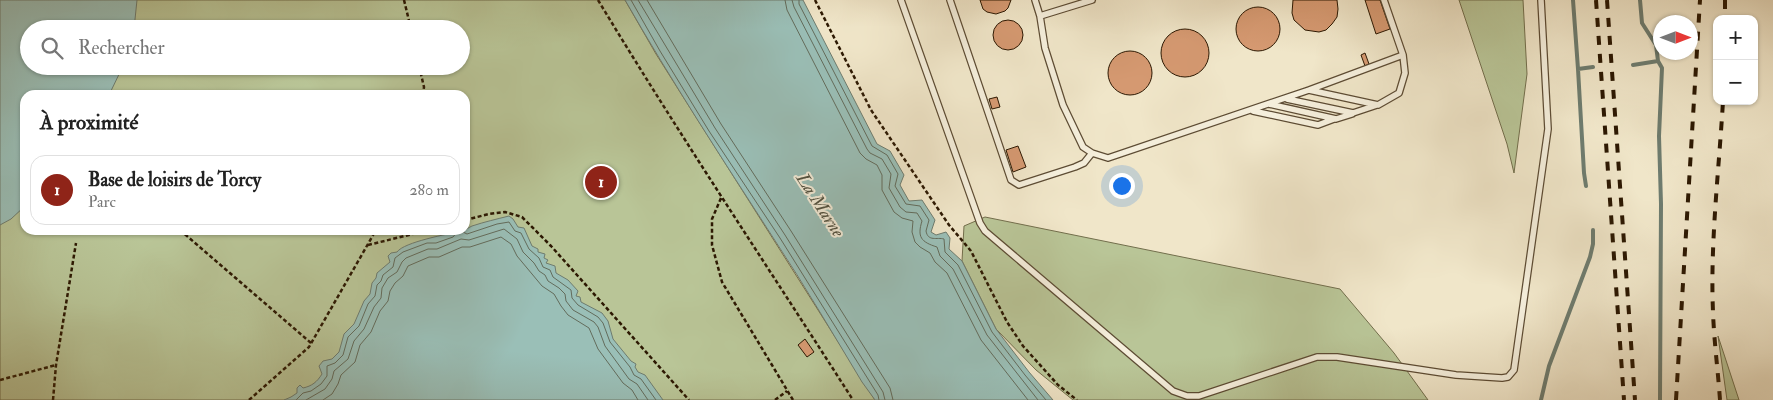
<!DOCTYPE html>
<html lang="fr">
<head>
<meta charset="utf-8">
<style>
	:root { --surface:#fff; --page:#f6f6f6; --text:#222; --muted:#767676; --line:#e0e0e0; --accent:#8f2418 }
	body { margin:0; font-family:"IM FELL Double Pica",serif; background:var(--page); color:var(--text) }
	.controls { position:absolute; right:15px; top:15px; display:grid; overflow:hidden; border-radius:10px; box-shadow:0 1px 4px #0004 }
	.controls button { width:45px; height:45px; display:grid; place-items:center; padding:0; border:0; border-bottom:1px solid var(--line); background:var(--surface); color:var(--text); font:25px sans-serif }
	.compass { position:absolute; left:1653px; top:15px; width:45px; height:45px; border-radius:50%; background:var(--surface); box-shadow:0 1px 4px #0004; rotate:90deg }
	.you { position:absolute; left:1121px; top:185px; width:18px; height:18px; margin:-12px; border:4px solid #fff; border-radius:50%; background:#1a73e8; box-shadow:0 0 0 8px #1a73e833 }
	.badge { display:grid; place-items:center; width:32px; height:32px; border-radius:50%; background:var(--accent); color:#fff; font-size:16px; font-weight:700 }
	.pin { position:absolute; translate:-50% -50%; border:2px solid #fff; box-shadow:0 1px 5px #0006 }
	.list { margin:0; padding:0; list-style:none }
	h2 { display:flex; justify-content:space-between; align-items:center; height:65px; margin:0; padding:0 20px; font-size:21px }
	h2 small { font-size:16px; font-weight:400; color:var(--muted) }
	.list li { display:grid; grid-template-columns:32px 1fr auto; gap:15px; align-items:center; box-sizing:border-box; height:70px; margin:0 10px 10px; padding:0 10px; border:1px solid var(--line); border-radius:15px }
	.list b { display:block; font-size:19px; white-space:nowrap }
	.list p { margin:0; font-size:16px; white-space:nowrap; color:var(--muted) }
	.list em { font-size:16px; font-style:normal; color:var(--muted) }
	.icon { flex:none; width:28px; height:28px; fill:none; stroke:currentColor; stroke-width:2; stroke-linecap:round; stroke-linejoin:round }
	.map { position:relative; flex:none; width:1773px; height:400px; overflow:hidden }
	.search { position:absolute; background:var(--surface); box-shadow:0 1px 4px #0004; left:20px; top:20px; width:450px; height:55px; display:flex; align-items:center; gap:12px; box-sizing:border-box; padding:0 18px; border-radius:28px; color:var(--muted); font-size:19px }
	.panel { position:absolute; background:var(--surface); box-shadow:0 1px 4px #0004; left:20px; top:90px; width:450px; height:145px; border-radius:15px }
	.map>svg:first-child { display:block }
</style>
</head>
<body>
<div class="map">
<svg width="1773" height="400" viewBox="0 0 1773 400">
	<rect width="100%" height="100%" fill="#f0e6c9"/>
	<filter id="stains"><feTurbulence type="fractalNoise" baseFrequency=".004" numOctaves="4"/><feColorMatrix values="0 0 0 0 .2 0 0 0 0 .09 0 0 0 0 .02 0 0 0 .5 -.17"/></filter>
	<radialGradient id="worn" r=".72"><stop offset=".6" stop-color="#630" stop-opacity="0"/><stop offset="1" stop-color="#630" stop-opacity=".3"/></radialGradient>
	<path fill="#b9c597" stroke="#726e4c" fill-rule="evenodd" d="M0,0H625L656,54L875,400H0ZM29,29H461V66H29ZM25,95H465V230H25Z
		M1459,0H1523L1527,74L1514,173L1507,144Z
		M985,217L1340,289L1394,353L1428,400H1073L1036,370L996,329L962,261L964,226Z
		M1718,336L1739,400H1727Z"/>
	<path fill="#9abfb7" stroke="#6e7c6f" d="M0,0H137L134,29H29V66H123L109,95H25V206L11,219L0,225Z
		M625,0H803L877,144L890,151L904,175L900,185L909,201L922,200L935,220L931,232L936,235L946,232L950,238L949,249L962,261L996,329L1029,372L1053,400H875L862,382C833,334 805,286 774,239C723,160 672,82 625,0Z
		M509,216L513,219L518,227L524,228L532,246L538,249V252L545,254L544,258L548,260L546,263L555,266L556,273L568,280L578,291L576,296L580,297L581,302L602,313L608,321L613,339L631,361L636,364L635,367L638,372L645,375L663,400H284L291,397L297,393V388L300,385L303,388C312,386 317,382 322,374L319,366L323,361L332,359L339,352L344,334L354,324L364,301L370,294L372,283L376,278L377,273L390,262L388,256L391,253L397,252C404,242 448,234 462,231C465,230 468,228 472,226C484,222 497,219 509,216Z"/>
	<g fill="none" stroke-linecap="round" stroke-linejoin="round">
		<path stroke="#636c5c" stroke-width="1" d="M631,0L660,51L709,131L780,238L878,395L879,400
			M638,0L715,128L785,235L883,392L885,400
			M647,0L721,124L791,231L890,388L893,400
			M785,0L787,10L860,153L866,159L877,165L882,175V190L894,212L902,218L913,221L912,232L915,242L920,247L930,253L935,262L947,273L981,340L1028,400
			M792,0L794,7L867,149L870,153L882,159L891,174L889,188L900,207L906,212L917,213L922,221C917,237 921,242 937,247L940,256L953,269L987,335L1038,400
			M799,0V4L872,146L887,155L898,174L895,186L906,204L920,206L929,220L926,231C928,242 937,237 944,239L945,252L958,265L992,332L1025,375L1046,400
			M459,230L467,234L497,224L509,222L515,231L521,233L529,249L539,258L543,267L550,270L553,277L571,290L572,298L578,305L598,317L603,323L610,342L630,367L634,375L641,379L656,400
			M296,400L303,393L311,391L321,384L327,376V366L335,363L343,355L348,337L359,326L368,304L375,296L377,285L381,281L383,275L393,267L395,258L403,252L427,243H436L453,237L459,230
			M306,400L325,389L332,379L334,371L348,359L354,341L364,329L374,307L381,298L382,288L388,278L397,272L402,262L406,258L428,249H437L461,239L469,240L504,229L517,239L523,252L534,263L539,271L545,275L548,281L559,288L565,294L566,301L573,310L594,322L598,327L605,346L629,379L637,384L648,400
			M323,400L332,394L338,384L341,375L355,362L360,345L371,332L380,311L388,301L390,291L395,283L403,276L408,266L429,257H439L462,247H470L501,237L511,244L517,256L542,286L554,294L561,306L568,315L589,328L598,349L623,383L632,390L638,400"/>
		<path stroke="#6e7c6f" stroke-width="4" d="M1573,0L1578,69
			M1658,61L1662,68L1659,136L1661,204L1660,400
			M1633,65L1658,61L1656,45L1642,23L1640,0
			M1586,186L1584,173L1578,69L1593,67
			M1541,400L1549,366L1590,257L1593,244V230"/>
	</g>
	<path fill="#d59971" stroke="#2c1802" d="M980,0H1011L1008,8L1005,11L996,14L987,12L983,9Z
		M1293,0H1337L1338,9L1337,17L1332,24L1326,30L1319,32L1305,30L1294,20L1292,13Z
		M1365,0H1380L1390,29L1376,34Z
		M1236 29a22 22 0 1 1 44 0a22 22 0 1 1-44 0Z
		M993 35a15 15 0 1 1 30 0a15 15 0 1 1-30 0Z
		M1161 53a24 24 0 1 1 48 0a24 24 0 1 1-48 0Z
		M1108 73a22 22 0 1 1 44 0a22 22 0 1 1-44 0Z
		M1365,53L1369,64L1365,66L1361,55Z
		M997,97L1000,107L992,109L989,99Z
		M1018,146L1026,167L1013,172L1006,150Z
		M805,339L814,352L807,357L798,345Z"/>
	<g fill="none" stroke-linecap="round" stroke-linejoin="round">
		<defs>
			<path id="lane" d="M901,0L980,223L985,231L1173,391L1187,396H1199L1317,357H1337L1456,375L1502,378L1508,377L1514,370L1548,129L1541,0
				M950,0L1011,180L1019,185L1075,167L1084,163L1092,153
				M1035,0L1040,16
				M1092,0L1040,16L1045,48L1063,105L1083,147L1092,153L1108,158L1309,90L1378,105L1399,93L1405,73L1403,55L1384,0
				M1309,90L1403,55
				M1287,99L1353,113L1377,105
				M1269,104L1336,119L1352,114
				M1253,111L1318,125L1334,119"/>
		</defs>
		<use href="#lane" stroke="#5d4c34" stroke-width="8"/>
		<path stroke="#2c1802" stroke-width="2.5" stroke-dasharray="4 2.5" stroke-linecap="butt" d="M404,0L411,29
			M598,0C680,136 768,267 853,400
			M815,0L871,110L949,225L971,251L1007,322L1023,346L1058,385L1077,400
			M419,66L424,87L423,95
			M721,198L712,219V245L722,282L793,400
			M465,220L489,214L505,212L522,217L551,246L689,400
			M180,230L311,343
			M368,245L429,230
			M0,380L56,365
			M53,400L56,365L76,243
			M249,400L309,347L376,230
			M775,400L787,391"/>
		<use href="#lane" stroke="#f5efdc" stroke-width="5.5"/>
		<path stroke="#2c1802" stroke-width="4" stroke-dasharray="9 9" stroke-linecap="butt" d="M1596,0L1624,400
			M1607,0L1635,400
			M1725,0V19
			M1676,400L1700,0
			M1720,400C1718,371 1714,341 1713,312C1710,243 1719,170 1723,101"/>
	</g>
	<g text-anchor="middle" dominant-baseline="central" stroke-width="4" stroke-linejoin="round" paint-order="stroke">
		<g font-size="18" font-style="italic" fill="#525241" stroke="#f5efdc">
			<text transform="translate(820 205) rotate(57)">La Marne</text>
		</g>
	</g>
	<rect width="100%" height="100%" filter="url(#stains)"/>
	<rect width="100%" height="100%" fill="url(#worn)"/>
</svg>
<div class="controls">
<button>+</button>
<button>−</button>
</div>
<svg class="compass" viewBox="-18 -18 36 36"><path d="M0-13l5 13h-10z" fill="#e53935"/><path d="M0 13l5-13h-10z" fill="#767676"/></svg>
<div class="you"></div>
<div class="pin badge" style="left:601px;top:182px">1</div>
<div class="search"><svg class="icon" aria-label="search" viewBox="0 0 24 24"><circle cx="10" cy="10" r="6"/><path d="M15 15l6 6"/></svg>Rechercher</div>
<section class="panel">
<h2>À proximité<small></small></h2>
<ul class="list">
<li><span class="badge">1</span><div><b>Base de loisirs de Torcy</b><p>Parc</p></div><em>280 m</em></li>
</ul>
</section>
</div>
</body>
</html>
